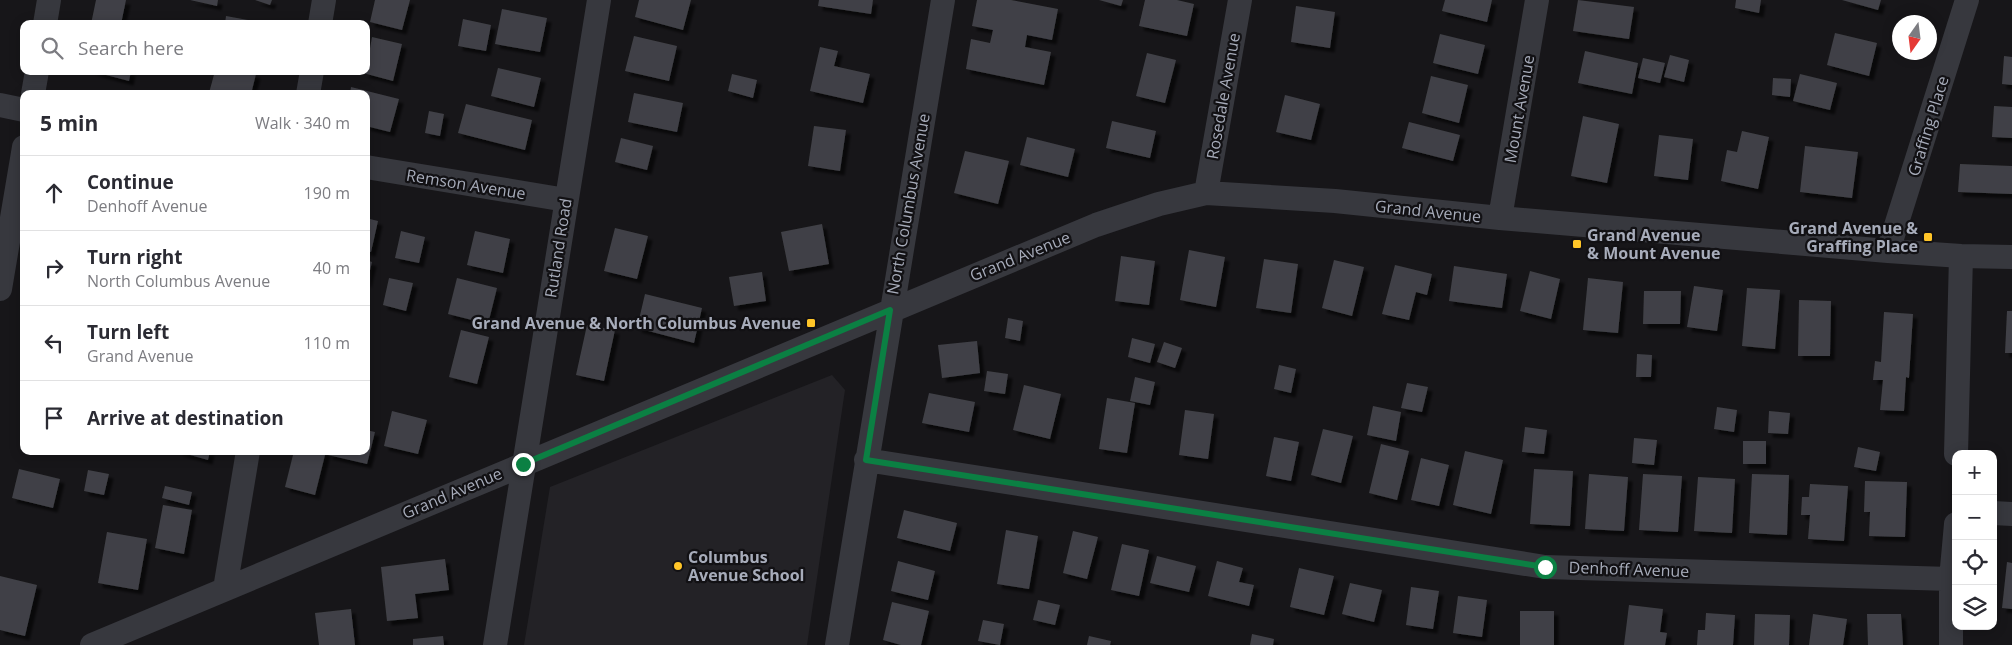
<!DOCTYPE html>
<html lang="en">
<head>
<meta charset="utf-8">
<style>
	:root { --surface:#fff; --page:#f2f2f3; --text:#2b2b33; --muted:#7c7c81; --line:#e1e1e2 }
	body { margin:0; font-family:"Open Sans",sans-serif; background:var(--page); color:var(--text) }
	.controls { position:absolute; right:15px; bottom:15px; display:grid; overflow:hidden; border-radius:10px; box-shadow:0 2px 12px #0003 }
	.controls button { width:45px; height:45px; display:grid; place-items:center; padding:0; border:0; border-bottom:1px solid var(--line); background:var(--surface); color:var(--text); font:25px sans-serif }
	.compass { position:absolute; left:1892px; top:15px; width:45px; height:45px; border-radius:50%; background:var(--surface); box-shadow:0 2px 12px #0003; rotate:194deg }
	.stop { position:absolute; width:15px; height:15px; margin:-11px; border:4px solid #0b8043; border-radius:50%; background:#fff }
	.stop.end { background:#0b8043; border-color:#fff; box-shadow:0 1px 5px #0008 }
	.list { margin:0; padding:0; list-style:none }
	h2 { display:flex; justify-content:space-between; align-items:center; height:65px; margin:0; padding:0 20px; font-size:21px }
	h2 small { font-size:16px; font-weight:400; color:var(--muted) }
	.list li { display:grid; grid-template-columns:32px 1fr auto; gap:15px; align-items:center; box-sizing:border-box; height:75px; padding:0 20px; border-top:1px solid var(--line) }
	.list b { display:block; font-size:19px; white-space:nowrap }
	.list p { margin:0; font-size:16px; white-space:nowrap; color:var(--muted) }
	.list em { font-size:16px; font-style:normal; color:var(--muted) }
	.icon { flex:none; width:28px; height:28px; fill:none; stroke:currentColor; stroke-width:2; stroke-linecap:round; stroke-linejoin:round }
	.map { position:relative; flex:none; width:2012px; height:645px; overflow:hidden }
	.search { position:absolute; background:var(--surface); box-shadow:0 2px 12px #0003; left:20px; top:20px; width:350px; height:55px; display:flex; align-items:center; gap:12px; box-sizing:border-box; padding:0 18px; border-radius:10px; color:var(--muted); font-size:19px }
	.panel { position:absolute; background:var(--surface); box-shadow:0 2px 12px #0003; left:20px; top:90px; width:350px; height:365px; border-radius:10px }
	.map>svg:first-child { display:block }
</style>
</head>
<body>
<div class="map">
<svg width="2012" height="645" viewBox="0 0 2012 645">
	<defs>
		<filter id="shadow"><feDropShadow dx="4.5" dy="4.5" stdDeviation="1" flood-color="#0009"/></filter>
	</defs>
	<rect width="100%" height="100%" fill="#171619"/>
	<path fill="#232226" d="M832,375L845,390L807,645H524L550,487Z"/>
	<path fill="#404146" filter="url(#shadow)" d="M96,0H126L121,24H91Z
		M190,0H218L217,6Z
		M255,0H272L270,5Z
		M375,0H410L402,30L370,22Z
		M639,0H691L683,30L635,17Z
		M819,0H873L871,14L818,6Z
		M977,0H1011L1058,9L1052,40L1027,35L1025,47L1051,52L1044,85L966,69L971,39L990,43L993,30L972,26Z
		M1099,0H1123L1121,6Z
		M1145,0H1177L1194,4L1187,36L1139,26Z
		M1445,0H1492L1487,22L1442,11Z
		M1578,0L1634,7L1629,39L1573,31Z
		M1736,0H1761L1759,13L1735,8Z
		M1842,0H1881L1878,10Z
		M1296,6L1335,12L1330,48L1291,42Z
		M502,9L547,18L540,52L495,44Z
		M226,16L265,23V24H225Z
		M463,19L491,25L486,51L458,46Z
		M1835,33L1877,43L1869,76L1827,65Z
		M1440,34L1485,45L1478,74L1433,63Z
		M634,36L677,46L669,81L625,71Z
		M372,37L402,44L393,81L363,73L366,71Z
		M820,47L838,51L834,66L870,74L863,103L810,91Z
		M1585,51L1638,63L1632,94L1578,83Z
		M1147,53L1176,60L1165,103L1136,96Z
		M1670,55L1689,60L1684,82L1664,77Z
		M2004,56L2012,57V85L2002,84Z
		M1643,58L1665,63L1660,83L1638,78Z
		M498,68L541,78L534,107L491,96Z
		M91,71H131L129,81Z
		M215,71H245L256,74L251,94L209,93Z
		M732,74L757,80L753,98L728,91Z
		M1800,74L1837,83L1830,110L1793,101Z
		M1431,76L1468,85L1459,123L1422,113Z
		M1773,78L1791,79L1790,97L1772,95Z
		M351,87L399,99L390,132L366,126V94H350Z
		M634,93L683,103L677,132L628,122Z
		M1285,95L1320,104L1311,140L1276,132Z
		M466,104L532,120L525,150L458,133Z
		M1994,106L2012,107V138L1992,137Z
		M429,111L444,114L440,136L425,133Z
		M1583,116L1619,124L1607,183L1571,176Z
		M1112,121L1156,131L1150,158L1106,148Z
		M1409,122L1460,135L1453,161L1402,148Z
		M814,126L846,130L840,171L808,166Z
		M1742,131L1769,137L1758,189L1721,181L1727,150L1737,152Z
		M1659,135L1693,139L1688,180L1654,176Z
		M1027,137L1075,149L1068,177L1020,165Z
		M621,138L653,146L647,170L615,162Z
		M1805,146L1858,152L1852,198L1800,192Z
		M965,151L1009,161L998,204L954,193Z
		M1960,164L2012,166V194L1958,192Z
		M366,218L378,221L371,252L366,251Z
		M822,224L829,264L789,271L781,232Z
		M615,228L648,236L637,279L604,271Z
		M401,231L425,237L419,263L395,258Z
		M475,231L510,239L503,273L467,265Z
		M1189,250L1225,257L1216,307L1180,300Z
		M1121,256L1155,261L1149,305L1115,301Z
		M1264,259L1298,264L1291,313L1256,308Z
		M366,260L372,262L367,283H366Z
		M1334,260L1364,267L1352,316L1322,308Z
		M1395,265L1432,274L1427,295L1416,292L1409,320L1382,314Z
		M1454,266L1507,274L1502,308L1449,301Z
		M1530,271L1560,279L1551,319L1520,311Z
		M762,272L766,301L734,306L729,277Z
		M389,278L413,283L406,311L383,305Z
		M457,278L497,288L488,324L448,314Z
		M1588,278L1623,282L1618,333L1583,330Z
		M1694,286L1723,290L1717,331L1687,327Z
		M1747,288L1780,290L1775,349L1742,346Z
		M1644,291H1681L1680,324H1643Z
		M645,294L702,308L694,343L637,328Z
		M1799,300L1831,301L1830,356H1798Z
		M2007,311H2012V353H2005Z
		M1884,312L1913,314L1909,378L1906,377L1904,411L1880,410L1883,380H1873L1875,361L1881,362Z
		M1008,318L1023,321L1020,341L1005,338Z
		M587,325L615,330L604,381L576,375Z
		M461,330L489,337L477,384L449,377Z
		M1132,338L1155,344L1150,363L1128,357Z
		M977,341L980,373L942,378L938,345Z
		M1164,342L1182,348L1175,368L1157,362Z
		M1637,354L1652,355L1651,377H1636Z
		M1279,365L1296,369L1291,393L1274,389Z
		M987,371L1008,374L1005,394L984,391Z
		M1135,377L1155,382L1150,405L1130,401Z
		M1407,383L1428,387L1422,412L1401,408Z
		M1024,385L1061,394L1050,439L1013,430Z
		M929,393L975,402L969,432L922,423Z
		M1107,398L1135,403L1127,453L1099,449Z
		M1373,406L1401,412L1396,441L1367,435Z
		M1717,407L1737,410L1734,432L1714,429Z
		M1185,410L1214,414L1208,459L1179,455Z
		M392,411L427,420L418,454L384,446Z
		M1769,411L1790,413L1788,434L1768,433Z
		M1525,427L1547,430L1544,454L1522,452Z
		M1323,429L1353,436L1341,483L1311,475Z
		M366,430L375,432L367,464L328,455L329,451H366Z
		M1274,437L1299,442L1291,481L1266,476Z
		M1634,438L1657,440L1654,465L1632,463Z
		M1743,441H1766V464H1743Z
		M1381,444L1409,451L1397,500L1369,493Z
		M1858,447L1880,452L1876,471L1854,467Z
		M176,451H210L208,460Z
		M294,451H326L315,495L285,487Z
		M1465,451L1503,460L1491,514L1453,505Z
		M1421,458L1449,465L1439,506L1411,500Z
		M19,469L60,479L53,508L12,498Z
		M1534,469L1573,471L1570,526L1530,524Z
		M88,470L109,474L104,495L84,491Z
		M1589,474L1628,477L1624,531L1585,529Z
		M1643,474L1682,476L1678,532L1639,530Z
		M1752,474L1789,475L1787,535L1749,533Z
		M1698,477L1735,479L1732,533L1694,531Z
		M1865,481L1907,482L1905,537L1869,536L1870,512H1864Z
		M1810,484L1848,486L1844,541L1808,539L1810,515H1801L1802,497H1809Z
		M165,486L192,492L189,505L162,498Z
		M163,505L192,510L184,554L155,548Z
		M904,510L957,523L950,551L897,538Z
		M1006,530L1038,536L1029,589L997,584Z
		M1073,531L1098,537L1087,579L1063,573Z
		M107,532L147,539L138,590L98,583Z
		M1122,544L1149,550L1139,596L1111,590Z
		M1157,556L1196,566L1189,592L1150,583Z
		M445,559L449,590L415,594L418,618L387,621L381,567Z
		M898,561L935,571L928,600L891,591Z
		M1217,561L1243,568L1239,582L1254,585L1249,606L1208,596Z
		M2007,562L2012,563V609L2002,608Z
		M1299,568L1334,576L1324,615L1290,607Z
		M0,576L37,585L25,636L0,630Z
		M1350,583L1382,590L1374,622L1342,614Z
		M1411,587L1439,591L1433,629L1406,625Z
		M1458,596L1487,600L1482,637L1453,633Z
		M1038,600L1060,605L1055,625L1033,620Z
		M892,602L929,611L921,645H901L883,640Z
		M1629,605L1663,609L1660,632L1667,633L1665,645H1624Z
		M351,609L355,645H319L315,613Z
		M1520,611H1554V645H1520Z
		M1706,613L1735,615L1733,645H1697L1698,630H1705Z
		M1755,614L1790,615L1789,645H1754Z
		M1813,614L1847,619L1843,645H1809Z
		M1867,614H1901L1903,645H1868Z
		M983,620L1004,624L1000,645L978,641Z
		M1252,634L1274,639L1273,645H1250Z
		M443,636L444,645H413V639Z
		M1089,636L1111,641L1110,645H1087Z"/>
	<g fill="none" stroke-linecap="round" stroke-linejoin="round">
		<path stroke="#37383e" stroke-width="24" d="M45,24L49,0
			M320,24L324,0
			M33,94L37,71
			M308,94L312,71
			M0,105L24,110
			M366,167L566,200
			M1206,193L1240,0
			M1500,218L1537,0
			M1888,251L1967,0
			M0,289L24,147
			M1956,454L1961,256
			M866,460L1545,567L1951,579
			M1993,513L2012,514
			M225,589L248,451
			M92,645L1096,225L1159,204L1206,193L1335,201L1500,218L1888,251L1961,256L2012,257
			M495,645L599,0
			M837,645L943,0
			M1951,645V579L1956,524"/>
	</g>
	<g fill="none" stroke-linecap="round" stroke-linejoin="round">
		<path stroke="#0b8043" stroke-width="6" d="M523,464L890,310L866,460L1545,567"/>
	</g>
	<g fill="#ffc528" stroke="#121114" stroke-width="2">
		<rect x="1923" y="232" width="10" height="10" rx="2.5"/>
		<rect x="1572" y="239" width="10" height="10" rx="2.5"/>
		<rect x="806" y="318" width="10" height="10" rx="2.5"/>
		<circle cx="678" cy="566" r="5"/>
	</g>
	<g text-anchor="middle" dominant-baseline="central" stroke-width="4.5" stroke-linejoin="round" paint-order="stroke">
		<g font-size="16" fill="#a7acba" stroke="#121114">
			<text transform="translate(1223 96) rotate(-80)">Rosedale Avenue</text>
			<text transform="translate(1519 109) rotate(-80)">Mount Avenue</text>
			<text transform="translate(1928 126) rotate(-73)">Graffing Place</text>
			<text transform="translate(466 184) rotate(9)">Remson Avenue</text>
			<text transform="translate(908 204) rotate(-80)">North Columbus Avenue</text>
			<text transform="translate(1428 211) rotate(6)">Grand Avenue</text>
			<text transform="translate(558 248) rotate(-81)">Rutland Road</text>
			<text transform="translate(1020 256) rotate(-22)">Grand Avenue</text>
			<text transform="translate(452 493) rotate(-23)">Grand Avenue</text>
			<text transform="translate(1629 569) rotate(2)">Denhoff Avenue</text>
		</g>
		<g font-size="16" font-weight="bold" fill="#a7acba" stroke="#121114" text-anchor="end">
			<text x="1918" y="228">Grand Avenue &amp;<tspan x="1918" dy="18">Graffing Place</tspan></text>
			<text x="1587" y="235" text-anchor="start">Grand Avenue<tspan x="1587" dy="18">&amp; Mount Avenue</tspan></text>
			<text x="801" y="323">Grand Avenue &amp; North Columbus Avenue</text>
			<text x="688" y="557" text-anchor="start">Columbus<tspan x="688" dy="18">Avenue School</tspan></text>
		</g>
	</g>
</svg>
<div class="controls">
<button>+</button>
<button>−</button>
<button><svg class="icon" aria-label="locate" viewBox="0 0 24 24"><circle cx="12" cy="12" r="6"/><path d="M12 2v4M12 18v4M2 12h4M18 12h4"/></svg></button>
<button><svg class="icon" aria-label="layers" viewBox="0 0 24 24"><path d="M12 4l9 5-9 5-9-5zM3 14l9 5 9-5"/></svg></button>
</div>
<svg class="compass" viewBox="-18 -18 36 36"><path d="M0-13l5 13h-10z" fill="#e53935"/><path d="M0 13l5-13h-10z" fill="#7c7c81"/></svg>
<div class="stop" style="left:1545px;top:567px"></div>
<div class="stop end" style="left:523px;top:464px"></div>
<div class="search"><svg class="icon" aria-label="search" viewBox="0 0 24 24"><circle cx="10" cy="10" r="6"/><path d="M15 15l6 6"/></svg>Search here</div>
<section class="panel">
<h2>5 min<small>Walk · 340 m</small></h2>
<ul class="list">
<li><svg class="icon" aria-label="ahead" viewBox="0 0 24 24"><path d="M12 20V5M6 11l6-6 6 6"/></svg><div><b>Continue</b><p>Denhoff Avenue</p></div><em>190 m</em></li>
<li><svg class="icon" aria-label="right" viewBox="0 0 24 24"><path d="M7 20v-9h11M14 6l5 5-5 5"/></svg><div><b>Turn right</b><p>North Columbus Avenue</p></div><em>40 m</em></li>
<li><svg class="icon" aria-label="left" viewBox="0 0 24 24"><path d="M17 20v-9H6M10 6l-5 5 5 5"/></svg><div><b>Turn left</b><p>Grand Avenue</p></div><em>110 m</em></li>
<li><svg class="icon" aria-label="arrive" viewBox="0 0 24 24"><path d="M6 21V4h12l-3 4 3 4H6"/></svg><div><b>Arrive at destination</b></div></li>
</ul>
</section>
</div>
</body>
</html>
